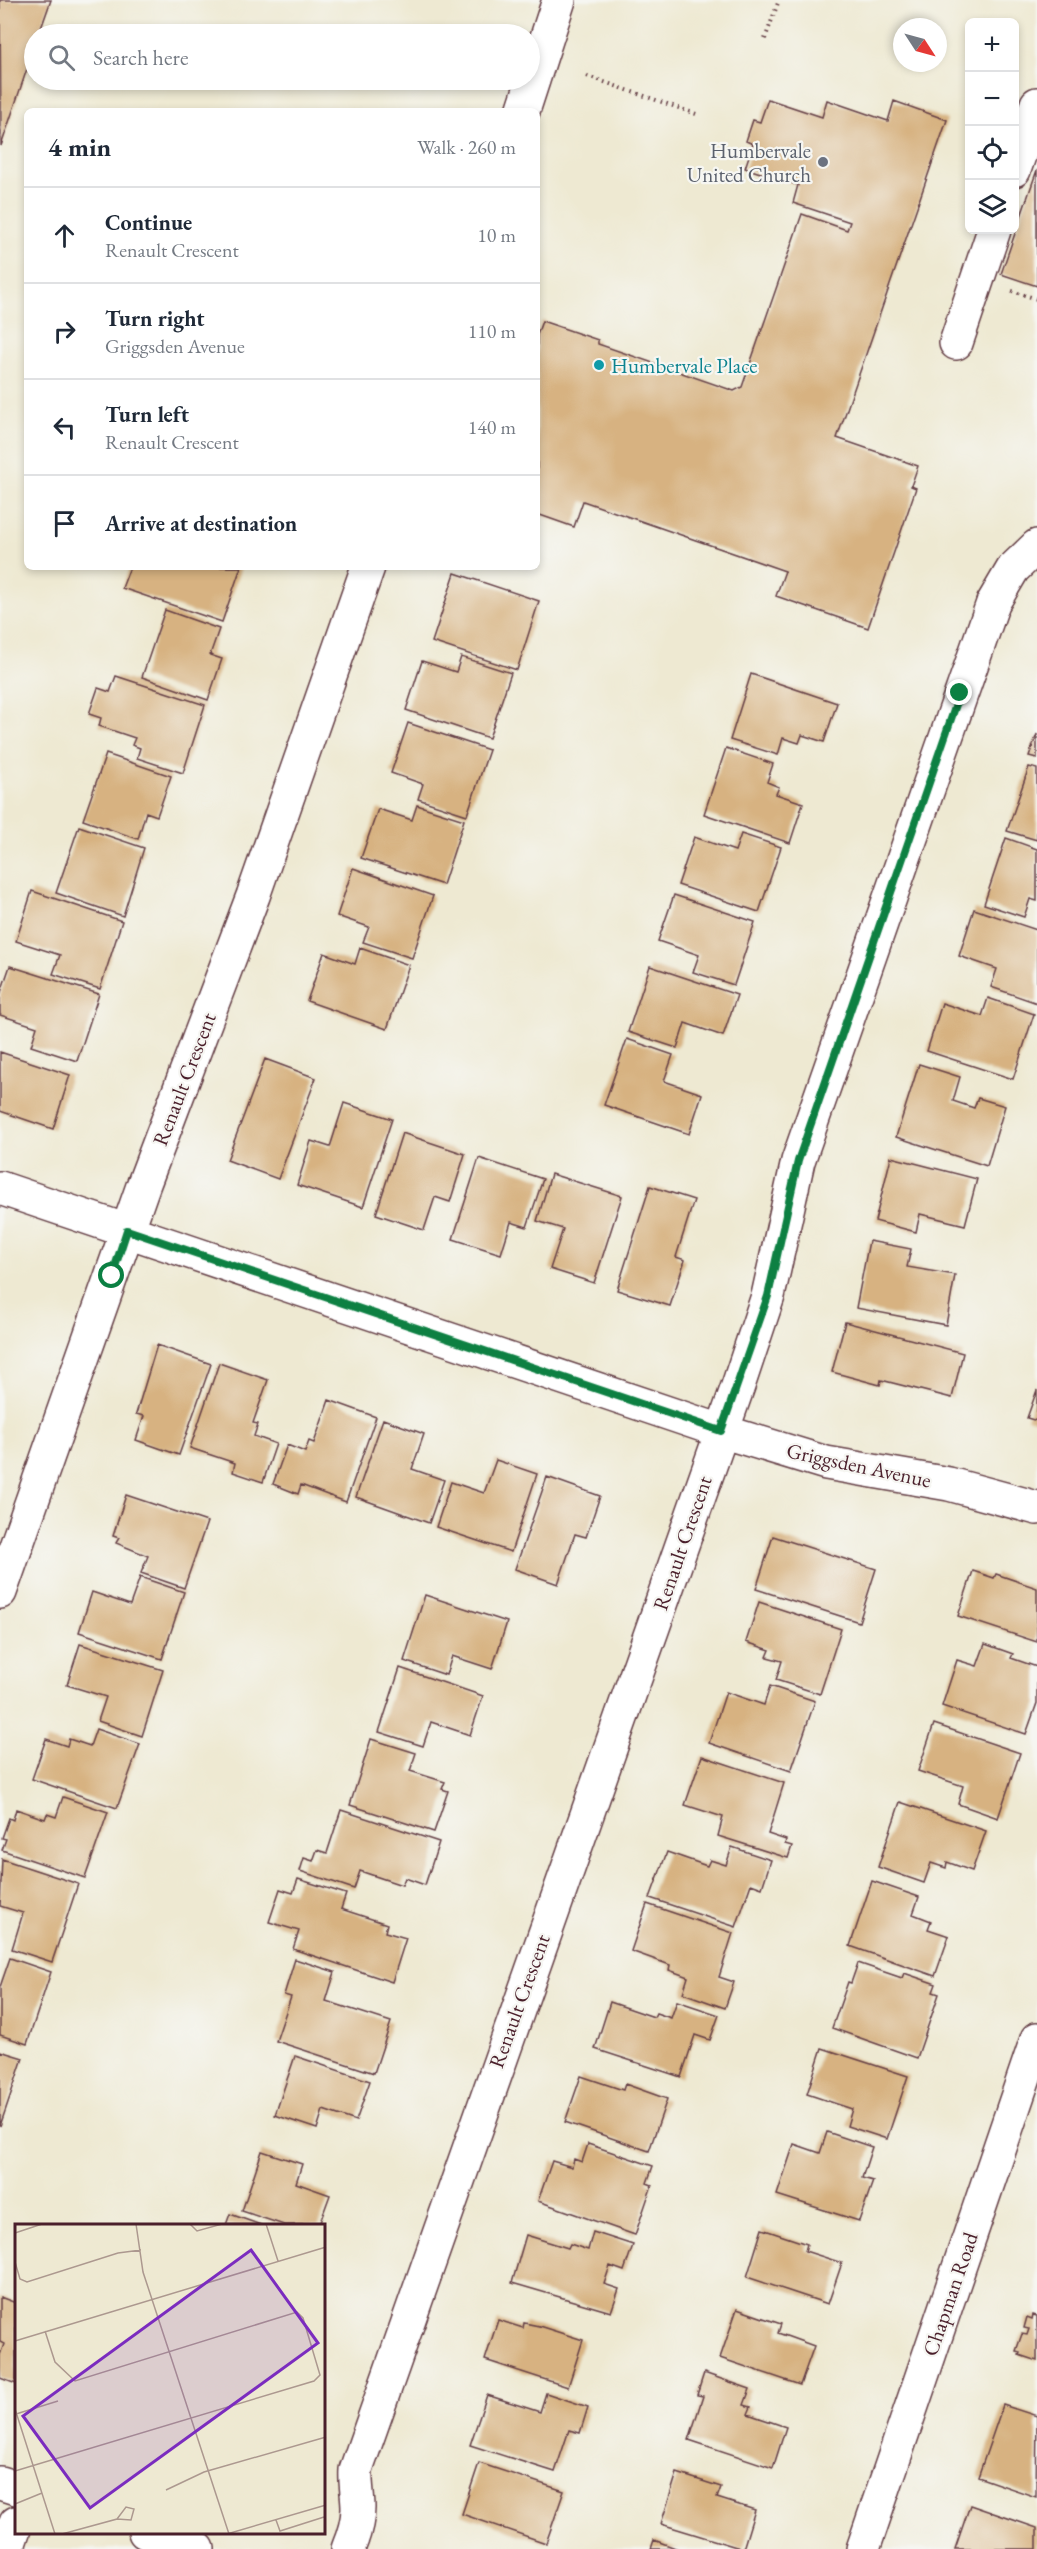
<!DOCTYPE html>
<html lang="en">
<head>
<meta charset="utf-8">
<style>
	:root { --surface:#fff; --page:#f2f2f3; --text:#1f2937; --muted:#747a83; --line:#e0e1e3 }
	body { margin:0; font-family:"EB Garamond",serif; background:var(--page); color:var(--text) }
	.controls { position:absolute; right:18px; top:18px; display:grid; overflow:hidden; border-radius:9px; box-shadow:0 3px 9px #0003 }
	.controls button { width:54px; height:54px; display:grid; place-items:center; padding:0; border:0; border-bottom:2px solid var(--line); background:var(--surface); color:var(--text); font:30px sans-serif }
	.compass { position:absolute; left:893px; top:18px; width:54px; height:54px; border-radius:50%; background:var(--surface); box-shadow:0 3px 9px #0003; rotate:126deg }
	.stop { position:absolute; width:18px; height:18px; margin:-14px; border:4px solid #0b8043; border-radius:50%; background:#fff }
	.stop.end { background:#0b8043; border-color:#fff; box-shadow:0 2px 6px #0008 }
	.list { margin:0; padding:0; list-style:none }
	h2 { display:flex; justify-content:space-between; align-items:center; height:78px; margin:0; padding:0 24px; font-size:26px }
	h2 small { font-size:20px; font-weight:400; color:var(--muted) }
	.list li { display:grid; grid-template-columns:39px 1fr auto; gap:18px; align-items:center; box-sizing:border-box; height:96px; padding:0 24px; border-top:2px solid var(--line) }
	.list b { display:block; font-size:22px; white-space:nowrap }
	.list p { margin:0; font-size:20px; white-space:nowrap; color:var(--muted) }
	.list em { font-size:20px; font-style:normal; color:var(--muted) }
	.icon { flex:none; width:33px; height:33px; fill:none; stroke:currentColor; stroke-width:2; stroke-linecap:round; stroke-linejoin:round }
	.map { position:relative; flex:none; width:1037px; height:2549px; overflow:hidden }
	.search { position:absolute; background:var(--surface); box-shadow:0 3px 9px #0003; left:24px; top:24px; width:516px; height:66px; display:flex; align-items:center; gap:15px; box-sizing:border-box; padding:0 21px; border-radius:33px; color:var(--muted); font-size:22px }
	.panel { position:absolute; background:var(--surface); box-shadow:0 3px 9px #0003; left:24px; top:108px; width:516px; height:462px; border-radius:9px }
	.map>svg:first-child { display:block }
</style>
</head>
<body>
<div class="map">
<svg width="1037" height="2549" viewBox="0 0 1037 2549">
	<rect width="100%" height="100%" fill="#f6f6f2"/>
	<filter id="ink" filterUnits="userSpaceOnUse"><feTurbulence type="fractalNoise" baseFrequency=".0167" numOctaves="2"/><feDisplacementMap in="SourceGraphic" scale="12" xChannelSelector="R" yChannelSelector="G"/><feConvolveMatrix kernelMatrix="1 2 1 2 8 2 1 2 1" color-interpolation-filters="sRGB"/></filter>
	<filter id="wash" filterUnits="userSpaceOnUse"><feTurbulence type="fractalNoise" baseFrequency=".008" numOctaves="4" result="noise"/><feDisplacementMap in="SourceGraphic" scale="24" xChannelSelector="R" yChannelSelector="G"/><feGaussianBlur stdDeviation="1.35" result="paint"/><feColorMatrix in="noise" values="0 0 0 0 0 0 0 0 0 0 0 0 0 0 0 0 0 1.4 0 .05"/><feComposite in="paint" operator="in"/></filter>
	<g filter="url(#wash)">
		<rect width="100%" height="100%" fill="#eee9d2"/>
		<g id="blocks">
			<path fill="#d7b281" d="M0,0H51L39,34H34V48L1,146Z
				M768,99L822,117L827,100L888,121L894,101L947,120L837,438L918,466L911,486L916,488L868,628L776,596L785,571L583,501L574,527L537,514V335L542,321L598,340V344L734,391L742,387L802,214L847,230L850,222L793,203L798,185L745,168L753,144L746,141L753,120L760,122Z
				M1037,170V286L1001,274Z
				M130,567H241L222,622L122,588Z
				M455,573L539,601L517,670L432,642Z
				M165,610L219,629L210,655L222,659L208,700L142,677Z
				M461,657L511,673L489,738L406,710L422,661L456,672Z
				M751,674L837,703L824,742L802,735L799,743L783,738L778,755L730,740Z
				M116,676L205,705L183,773L137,758L140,748L132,745L135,738L99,726L101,718L89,714L98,688L110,692Z
				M408,723L489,750L467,815L418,799L423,784L391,773Z
				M1037,734V758L1029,756Z
				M726,748L773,764L767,782L779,787L776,794L803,803L790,843L704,814Z
				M106,754L171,776L157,816L146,812L138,839L83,820Z
				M1029,767L1037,769V840L1007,831Z
				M417,805L464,820L443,885L361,858L378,809L412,820Z
				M79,826L144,848L123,916L56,893Z
				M741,834L781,847L759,912L678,885L694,837L735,851Z
				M1006,838L1037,849V901L1030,899L1024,917L984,904Z
				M353,868L433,896L412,958L363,942L369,927L337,916Z
				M32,891L122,921L100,989L53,974L60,955L16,941Z
				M674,895L755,922L734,985L693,972L699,955L658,941Z
				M974,909L1037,930V1003L991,987L997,969L959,956Z
				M360,948L409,965L387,1029L307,1001L324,953L355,964Z
				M10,966L99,994L77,1061L31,1046L37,1027L0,1015V995Z
				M650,966L737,995L723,1036L685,1023L677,1048L628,1032Z
				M988,998L1034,1014L1013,1079L927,1051L942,1003L982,1016Z
				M627,1039L673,1055L664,1081L702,1094L689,1134L604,1105Z
				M0,1052L70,1075L53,1129L0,1111Z
				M265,1059L316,1078L278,1179L227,1160Z
				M919,1064L960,1077L953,1101L974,1108L978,1098L1005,1106L987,1166L896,1137Z
				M344,1103L392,1119L363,1207L297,1185L311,1141L330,1147Z
				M402,1133L465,1154L450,1202L435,1197L424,1230L376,1214Z
				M891,1157L977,1179L965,1225L920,1214L916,1232L875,1221Z
				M479,1158L543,1179L527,1227L511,1222L501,1254L453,1239Z
				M551,1174L622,1196L594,1283L550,1269L563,1229L537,1221Z
				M650,1186L694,1200L676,1257L685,1260L670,1306L617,1290Z
				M869,1241L911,1249L907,1267L955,1275L946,1325L856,1308Z
				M845,1322L963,1353L952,1398L881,1380L880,1385L832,1372Z
				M157,1345L211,1364L179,1455L136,1440L144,1416L136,1414Z
				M219,1363L268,1380L253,1423L258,1424L254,1436L276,1444L263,1482L233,1472L235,1463L190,1448Z
				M1037,1390V1421L1027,1418Z
				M329,1400L376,1417L346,1502L301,1485L298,1494L273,1484L287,1445L305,1452L309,1441L314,1443Z
				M383,1419L424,1434L412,1469L444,1480L429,1523L356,1497Z
				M496,1460L537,1474L511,1552L436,1527L451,1482L484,1493Z
				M547,1477L600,1496L586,1537L575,1534L558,1584L515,1569Z
				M126,1495L207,1522L184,1588L141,1573L148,1556L116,1543L119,1538L113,1536Z
				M773,1536L876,1569L859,1622L756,1589Z
				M973,1571L994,1578L996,1574L1037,1588V1642L958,1616Z
				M140,1577L184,1592L162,1659L79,1632L92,1592L130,1605Z
				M425,1595L507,1622L492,1669L452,1656L446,1675L404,1661Z
				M759,1602L841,1629L820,1694L776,1680L782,1661L767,1657L770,1650L746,1642Z
				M80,1644L163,1670L142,1736L98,1721L106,1697L67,1685Z
				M985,1644L1013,1654L1011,1658L1037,1667V1703L1026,1734L942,1706L957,1660L977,1666Z
				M400,1668L483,1696L470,1735L431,1722L423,1746L379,1732Z
				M770,1686L815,1701L791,1771L709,1743L726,1692L764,1705Z
				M934,1724L1020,1753L998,1818L958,1804L963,1786L918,1771Z
				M96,1729L140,1744L117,1808L32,1779L46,1739L67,1746L69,1739L90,1746Z
				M371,1739L416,1753L410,1771L445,1782L442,1789L448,1791L434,1832L350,1805Z
				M702,1756L784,1783L768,1834L786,1840L785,1844L792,1846L788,1858L718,1836L723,1817L685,1805Z
				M63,1797L108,1812L85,1878L2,1850L6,1839L2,1838L9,1818L13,1820L16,1809L45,1819L47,1814L56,1817Z
				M900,1802L986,1831L972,1871L947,1862L946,1868L931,1863L924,1883L878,1867Z
				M341,1810L439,1842L425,1885L405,1878L402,1885L360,1871L354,1889L300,1871L304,1858L313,1861L317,1850L327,1853Z
				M732,1847L771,1860L762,1888L751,1884L736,1927L650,1898L667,1852L707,1866L710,1860L726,1865Z
				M2,1859L78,1884L52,1962L12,1949L23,1913L0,1906Z
				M298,1879L346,1894L341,1909L387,1924L385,1932L406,1938L392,1982L293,1949L299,1931L269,1922L280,1889L293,1893Z
				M872,1881L919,1897L913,1914L931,1921L928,1929L949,1936L935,1976L850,1946Z
				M647,1904L733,1933L719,1977L734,1982L725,2008L683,1993L688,1977L669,1970L670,1965L631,1951Z
				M10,1958L51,1972L27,2044L0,2035V1987Z
				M295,1959L335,1972L326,2001L391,2022L374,2073L276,2041L291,1997L284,1995Z
				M858,1963L902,1978L904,1973L936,1984L933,1992L939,1994L917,2058L832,2028L848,1982L851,1983Z
				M677,2001L719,2015L710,2040L695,2035L681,2077L595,2049L610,2002L654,2017L656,2013L671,2018Z
				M822,2048L908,2076L887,2139L847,2126L852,2109L807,2094Z
				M0,2051L23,2058L0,2126Z
				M295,2056L370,2081L356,2121L323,2110L317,2129L275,2115Z
				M581,2076L623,2090L625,2084L667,2099L649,2151L565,2122Z
				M827,2132L872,2147L862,2178L873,2181L859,2221L777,2195L794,2144L820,2153Z
				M588,2144L653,2166L647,2183L652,2185L635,2235L538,2201L552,2161L572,2167L574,2159L582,2162Z
				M262,2151L302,2164L296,2183L330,2195L319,2225H284L242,2211Z
				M230,2214L261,2225H226Z
				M762,2229L807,2244L805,2251L842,2263L828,2304L747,2277Z
				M593,2232L633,2245L624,2271L610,2266L604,2284L619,2289L611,2312L512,2283L526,2235L568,2248L570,2244L588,2250Z
				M0,2297L16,2303V2384L0,2378V2355L4,2344L0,2342Z
				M737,2309L781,2324L778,2333L814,2346L800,2385L720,2358Z
				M1033,2315L1037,2316V2361L1019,2355L1020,2352L1016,2351L1022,2334L1027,2335L1029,2329L1024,2328L1027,2317L1032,2319Z
				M498,2320L523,2328L524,2323L539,2326L583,2340L568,2387L485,2360Z
				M704,2373L750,2389L744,2405L751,2407L748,2414L786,2427L773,2468L689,2440L703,2396L697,2395Z
				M546,2393L588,2407L580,2433L569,2430L555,2472L470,2445L487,2395L540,2412Z
				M1003,2405L1037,2416L1036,2497L978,2477Z
				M479,2463L564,2491L546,2543L462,2514Z
				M677,2473L721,2487L717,2498L755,2510L743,2549L661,2524Z
				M970,2505L1037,2528V2549H955Z
				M654,2540L678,2549H651Z"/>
		</g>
	</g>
	<g filter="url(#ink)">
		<use href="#blocks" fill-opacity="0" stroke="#633d44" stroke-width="1.5"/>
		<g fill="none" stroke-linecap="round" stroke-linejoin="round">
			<defs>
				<path id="minor" d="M523,111L559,0
					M1014,170L1037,104
					M956,343L994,230
					M0,1188L721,1431L826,1463L949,1484L1037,1508
					M0,1592L143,1186L253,896L368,567
					M0,2483L16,2488
					M145,2532L198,2549
					M7,2549L16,2523
					M348,2549C353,2537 358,2522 358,2508C358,2495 355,2483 356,2470L738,1386L768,1296L798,1161L993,603L1013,569L1037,546
					M863,2549L1037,2039"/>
			</defs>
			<use href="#minor" stroke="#633d44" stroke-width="36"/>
			<path stroke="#633d44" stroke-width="4" stroke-dasharray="1.5 4.5" stroke-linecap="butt" d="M765,39L779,0
				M587,76L699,115
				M1012,291L1037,299"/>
			<use href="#minor" stroke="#fff" stroke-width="33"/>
		</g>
	</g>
	<g fill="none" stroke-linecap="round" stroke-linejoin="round" filter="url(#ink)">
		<path stroke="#0b8043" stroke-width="8" d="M112,1276L127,1230L721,1431L768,1296L798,1161L960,693"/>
	</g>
	<circle fill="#6b7280" stroke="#f6f6f2" stroke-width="2" cx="823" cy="162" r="6"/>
	<circle fill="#0f9aa8" stroke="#f6f6f2" stroke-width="2" cx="599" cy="365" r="6"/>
	<g text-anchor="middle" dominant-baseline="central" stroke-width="4.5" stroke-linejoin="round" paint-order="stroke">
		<g font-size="21" fill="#5b616d" stroke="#f6f6f2" text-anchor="end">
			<text x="811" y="150">Humbervale<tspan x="811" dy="24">United Church</tspan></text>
		</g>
		<g font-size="21" fill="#0d838f" stroke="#f6f6f2" text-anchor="start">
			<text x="611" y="365">Humbervale Place</text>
		</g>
		<g font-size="21" fill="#4a1f2b" stroke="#f6f6f2">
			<text transform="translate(184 1079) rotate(-69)">Renault Crescent</text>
			<text transform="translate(859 1465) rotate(12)">Griggsden Avenue</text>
			<text transform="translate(682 1543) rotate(-71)">Renault Crescent</text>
			<text transform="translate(519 2001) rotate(-70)">Renault Crescent</text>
			<text transform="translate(950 2294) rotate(-71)">Chapman Road</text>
		</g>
	</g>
	<g transform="translate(15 2224)">
		<rect width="310" height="310" fill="#eee9d2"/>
		<path fill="none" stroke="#ac988f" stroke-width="1.5" d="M121,0L128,48L214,310M175,0L182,7L207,0M251,0L263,37M0,9L27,0M0,38L5,55L12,58L103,29L126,26M0,117L311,23M0,185L40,310M1,190L43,177M0,247L299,157L305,151L288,94L282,88L60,157L40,138L30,107M151,266L189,248L311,213M0,280L27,269M261,296L265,307L309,293M47,310L102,295L111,283L119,285L116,296L102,295M212,310L311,281"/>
		<path fill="#7b2cbf" fill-opacity="0.15" stroke="#7b2cbf" stroke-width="3" d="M236,26L303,119L75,284L8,192Z"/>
		<rect width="310" height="310" fill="none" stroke="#4a1f2b" stroke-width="3"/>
	</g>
</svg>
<div class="controls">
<button>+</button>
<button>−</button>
<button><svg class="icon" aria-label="locate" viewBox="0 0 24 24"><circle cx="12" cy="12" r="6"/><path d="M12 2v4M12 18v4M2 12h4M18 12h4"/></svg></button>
<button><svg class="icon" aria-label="layers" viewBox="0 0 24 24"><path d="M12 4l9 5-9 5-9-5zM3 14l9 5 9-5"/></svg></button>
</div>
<svg class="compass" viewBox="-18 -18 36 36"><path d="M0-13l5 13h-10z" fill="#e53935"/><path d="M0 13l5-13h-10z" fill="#747a83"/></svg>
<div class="stop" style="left:112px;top:1276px"></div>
<div class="stop end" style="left:960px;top:693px"></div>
<div class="search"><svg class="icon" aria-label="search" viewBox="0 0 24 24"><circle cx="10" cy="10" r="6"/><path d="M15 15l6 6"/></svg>Search here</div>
<section class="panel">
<h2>4 min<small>Walk · 260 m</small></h2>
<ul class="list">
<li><svg class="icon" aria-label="ahead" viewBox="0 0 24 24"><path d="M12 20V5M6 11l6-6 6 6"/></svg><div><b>Continue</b><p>Renault Crescent</p></div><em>10 m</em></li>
<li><svg class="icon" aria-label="right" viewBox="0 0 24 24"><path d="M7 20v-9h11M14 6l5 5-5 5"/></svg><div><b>Turn right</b><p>Griggsden Avenue</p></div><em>110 m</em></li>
<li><svg class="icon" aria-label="left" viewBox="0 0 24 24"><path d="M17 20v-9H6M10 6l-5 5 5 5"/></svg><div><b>Turn left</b><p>Renault Crescent</p></div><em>140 m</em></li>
<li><svg class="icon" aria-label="arrive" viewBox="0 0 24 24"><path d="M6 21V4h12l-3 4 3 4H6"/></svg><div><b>Arrive at destination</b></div></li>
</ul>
</section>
</div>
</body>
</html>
